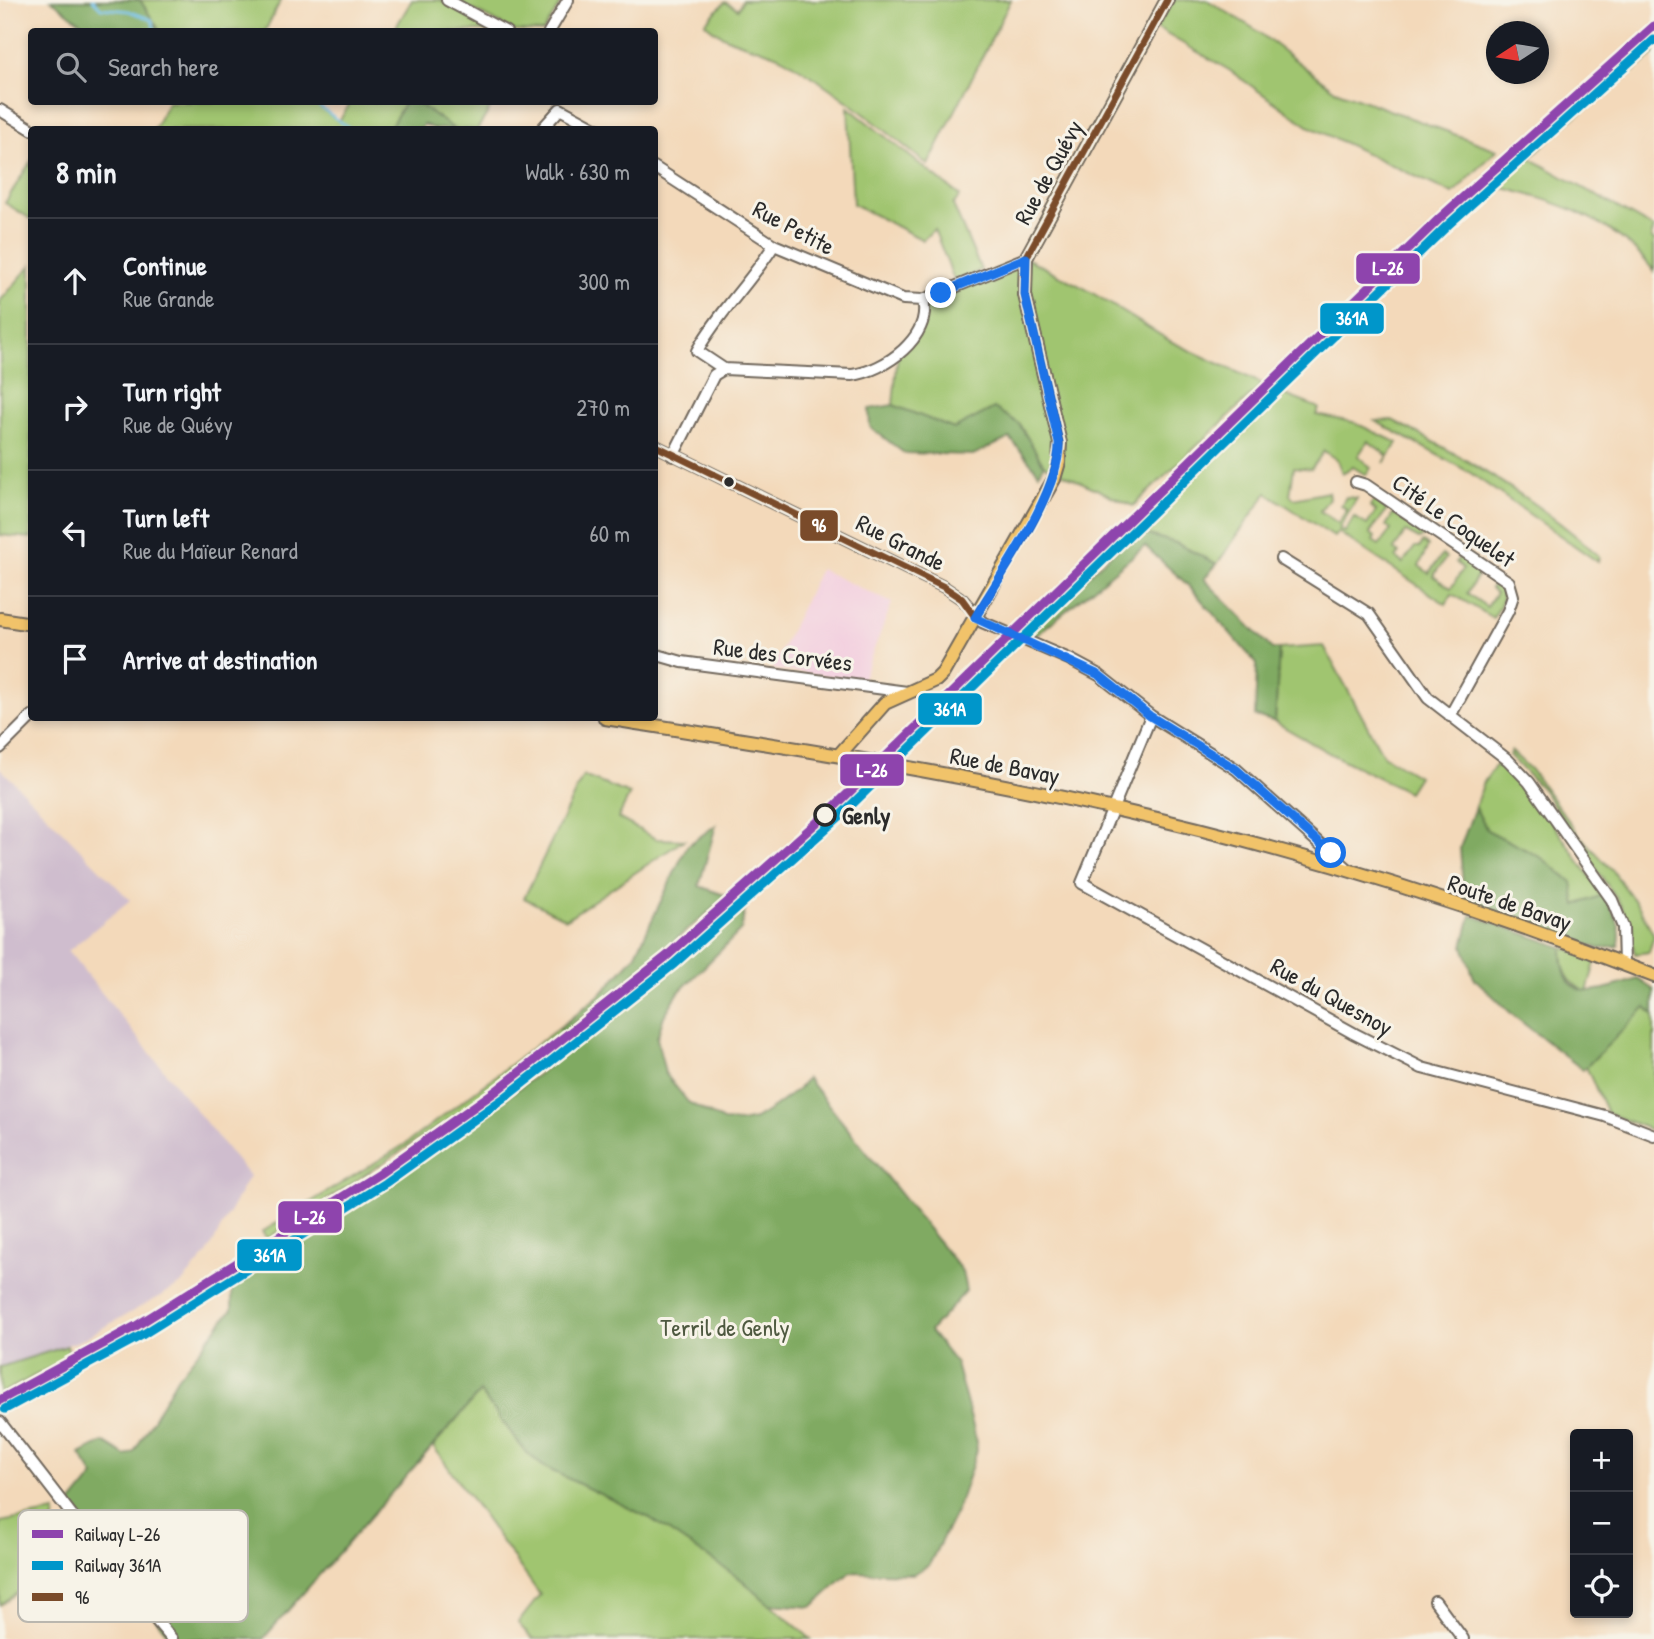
<!DOCTYPE html>
<html lang="en">
<head>
<meta charset="utf-8">
<style>
	:root { --surface:#171b24; --page:#20242c; --text:#f1f3f6; --muted:#9ea1a6; --line:#363941 }
	body { margin:0; font-family:"Patrick Hand",sans-serif; background:var(--page); color:var(--text) }
	.controls { position:absolute; right:21px; bottom:21px; display:grid; overflow:hidden; border-radius:7px; box-shadow:0 4px 10px #0003 }
	.controls button { width:63px; height:63px; display:grid; place-items:center; padding:0; border:0; border-bottom:2px solid var(--line); background:var(--surface); color:var(--text); font:35px sans-serif }
	.compass { position:absolute; left:1486px; top:21px; width:63px; height:63px; border-radius:50%; background:var(--surface); box-shadow:0 4px 10px #0003; rotate:258deg }
	.stop { position:absolute; width:21px; height:21px; margin:-16px; border:5px solid #1a73e8; border-radius:50%; background:#fff }
	.stop.end { background:#1a73e8; border-color:#fff; box-shadow:0 2px 7px #0008 }
	.list { margin:0; padding:0; list-style:none }
	h2 { display:flex; justify-content:space-between; align-items:center; height:91px; margin:0; padding:0 28px; font-size:30px }
	h2 small { font-size:23px; font-weight:400; color:var(--muted) }
	.list li { display:grid; grid-template-columns:46px 1fr auto; gap:21px; align-items:center; box-sizing:border-box; height:126px; padding:0 28px; border-top:2px solid var(--line) }
	.list b { display:block; font-size:26px; white-space:nowrap }
	.list p { margin:0; font-size:23px; white-space:nowrap; color:var(--muted) }
	.list em { font-size:23px; font-style:normal; color:var(--muted) }
	.icon { flex:none; width:38px; height:38px; fill:none; stroke:currentColor; stroke-width:2; stroke-linecap:round; stroke-linejoin:round }
	.map { position:relative; flex:none; width:1654px; height:1639px; overflow:hidden }
	.search { position:absolute; background:var(--surface); box-shadow:0 4px 10px #0003; left:28px; top:28px; width:630px; height:77px; display:flex; align-items:center; gap:18px; box-sizing:border-box; padding:0 24px; border-radius:7px; color:var(--muted); font-size:26px }
	.panel { position:absolute; background:var(--surface); box-shadow:0 4px 10px #0003; left:28px; top:126px; width:630px; height:595px; border-radius:7px }
	.map>svg:first-child { display:block }
</style>
</head>
<body>
<div class="map">
<svg width="1654" height="1639" viewBox="0 0 1654 1639">
	<rect width="100%" height="100%" fill="#f7f3e8"/>
	<filter id="ink" filterUnits="userSpaceOnUse"><feTurbulence type="fractalNoise" baseFrequency=".0143" numOctaves="2"/><feDisplacementMap in="SourceGraphic" scale="14" xChannelSelector="R" yChannelSelector="G"/><feConvolveMatrix kernelMatrix="1 2 1 2 8 2 1 2 1" color-interpolation-filters="sRGB"/></filter>
	<filter id="wash" filterUnits="userSpaceOnUse"><feTurbulence type="fractalNoise" baseFrequency=".00686" numOctaves="4" result="noise"/><feDisplacementMap in="SourceGraphic" scale="28" xChannelSelector="R" yChannelSelector="G"/><feGaussianBlur stdDeviation="1.57" result="paint"/><feColorMatrix in="noise" values="0 0 0 0 0 0 0 0 0 0 0 0 0 0 0 0 0 1.4 0 .05"/><feComposite in="paint" operator="in"/></filter>
	<g filter="url(#wash)">
		<rect width="100%" height="100%" fill="#f3d9ba"/>
		<path fill="#f3cfdf" d="M820,569L892,603L862,680L772,669Z"/>
		<path fill="#cfbdce" d="M0,768L130,900L68,951L249,1176L207,1254L180,1285L79,1341L0,1367Z"/>
		<path fill="#a0c570" stroke="#66784e" stroke-width="2" d="M140,0H281L265,31L160,32Z
			M412,0H440L500,31L393,32Z
			M454,0H563L543,32L514,31Z
			M742,0H1011L928,165C882,128 837,90 786,60C758,44 728,46 705,23L725,2L738,9Z
			M1174,0H1207L1253,28L1335,90L1497,150L1453,194L1308,126L1229,70L1156,28Z
			M1654,43V55L1562,127L1530,158L1654,228L1651,237L1654,241V271C1612,217 1555,201 1492,185L1587,97Z
			M168,102H313L339,121L351,102H405L389,129L154,130Z
			M416,102H494L477,130L454,129Z
			M848,107L960,196L953,205L981,270L955,282L934,229L923,240L853,204Z
			M31,161L32,219H31L5,203Z
			M1026,258L1086,289L1172,342L1263,384L1133,506L1044,465L1019,424L954,429L893,405L898,352L921,328L923,300Z
			M31,265V538L0,535V301Z
			M1275,391L1319,408L1316,415L1353,422L1398,443L1384,463L1388,456L1368,441L1358,456L1371,468L1366,475L1353,467L1342,473L1337,460L1324,451L1311,469L1294,467L1290,495L1294,499L1328,492L1329,498L1320,511L1338,523L1347,510L1341,505L1346,497L1357,498L1339,529L1345,532L1354,517L1367,525L1376,511L1370,506L1374,500L1387,510L1370,533L1375,537L1373,541L1379,545L1391,530L1386,526L1393,514L1425,535L1419,539L1406,532L1394,549L1399,553L1396,558L1403,563L1415,547H1420L1423,542L1428,546L1419,566L1429,573L1442,555L1446,558L1433,576L1451,588L1463,569L1456,562L1459,557L1481,570L1467,593L1487,607L1496,593L1491,588L1495,580C1507,593 1502,605 1493,618L1452,594L1446,604L1338,532L1334,537L1267,493L1217,564L1176,543L1135,531Z
			M1392,420C1465,457 1539,501 1599,556L1598,562L1469,472L1375,421Z
			M1324,646L1383,755L1418,776L1408,792L1331,754L1275,722L1279,649Z
			M1511,751L1531,770L1580,836L1612,870L1639,907L1654,935L1649,952L1635,954L1622,907L1542,789L1509,755Z
			M1500,759L1520,777L1603,895L1576,905L1542,858L1486,830L1475,807L1484,782Z
			M583,776L630,794L618,818L656,839L684,840L566,919L524,898Z
			M1562,947L1596,959L1587,992C1566,983 1562,969 1562,947Z
			M1646,1006L1654,1015V1131L1607,1113L1586,1067Z
			M559,1028L563,1033L462,1111L267,1239L262,1232L407,1143Z
			M67,1346L71,1357L0,1394V1367Z
			M480,1392L525,1451L544,1467L650,1518L742,1580L811,1639H532L518,1623L540,1595L433,1446Z
			M55,1512L49,1555L54,1561L33,1582L0,1605V1522Z"/>
		<path fill="#80aa62" stroke="#566a46" stroke-width="2" d="M51,0H140L160,31H92Z
			M405,102H416L454,129H435L423,124L421,129H389Z
			M893,405L954,429L994,408L1019,424L1044,465L1039,473L1010,438L973,455L904,453L870,427L869,409Z
			M1135,531L1176,543L1217,564L1204,579L1272,649H1279L1275,722L1255,716L1257,664L1191,588L1145,546L1029,641L1022,638Z
			M1475,807L1487,830L1542,858L1572,882L1576,905L1603,895C1612,909 1625,929 1618,946L1600,949L1464,899L1460,848Z
			M716,825L699,886L728,896L563,1033L559,1028L602,993L635,956L687,846Z
			M746,904L741,930L679,992L664,1016L657,1038L665,1073L688,1102L723,1121L740,1122L755,1119L774,1107L797,1090L807,1078L962,1271L966,1291L930,1331L956,1364L974,1430L977,1450L958,1507L929,1565L913,1574L850,1572L812,1607L769,1604L742,1580L650,1518L544,1467L525,1451L480,1392L263,1639H172L67,1509L94,1476L80,1454L103,1442L126,1456L134,1452L177,1378L232,1309V1281L463,1130L621,1012Z
			M1471,915L1562,947C1561,1008 1598,991 1638,979L1654,990V1015L1646,1007L1583,1070L1514,1016L1474,978L1463,946Z"/>
		<g fill="none" stroke-linecap="round" stroke-linejoin="round">
			<path stroke="#70c1ec" stroke-width="2.5" d="M93,0L101,8L129,11L152,20L155,32
				M222,32H225
				M313,102L352,130"/>
		</g>
	</g>
	<g filter="url(#ink)">
		<g fill="none" stroke-linecap="round" stroke-linejoin="round">
			<defs>
				<path id="minor" d="M447,0L506,32
					M549,32L568,0
					M560,109L599,130
					M0,110L33,130
					M541,130L560,109
					M654,167L774,245L903,299L923,300L1026,258
					M724,369L697,351C718,313 751,282 774,245
					M654,445L944,587L962,599L982,622L1069,659L1099,675L1151,716L1236,769L1348,869
					M673,456L714,375L724,369L852,375C885,371 932,337 923,300
					M1356,482L1366,485L1509,582L1513,596L1508,611L1450,716
					M1281,559L1369,614L1428,698L1508,760L1529,782L1612,900L1623,927L1624,964
					M654,654L682,662L907,692
					M1151,716L1082,883L1355,1034L1422,1068L1605,1116L1654,1135
					M0,748L32,716
					M0,1422L123,1581L172,1639
					M1435,1601L1463,1639"/>
				<path id="major" d="M0,619L32,624
					M605,718C775,745 946,771 1114,809C1298,850 1479,907 1654,976
					M839,755L885,703L936,680L943,673L1054,479L1059,462L1060,443L1025,295L1026,258L1167,0"/>
			</defs>
			<use href="#minor" stroke="#71685d" stroke-width="14"/>
			<use href="#major" stroke="#71685d" stroke-width="16"/>
			<use href="#minor" stroke="#fff" stroke-width="10"/>
			<use href="#major" stroke="#f1c36a" stroke-width="12"/>
			<defs>
				<path id="bus-1" d="M654,445L944,587L962,599L975,617
					M975,617C1008,563 1052,507 1060,443L1025,295L1026,258L1167,0"/>
			</defs>
			<use href="#bus-1" stroke="#f7f3e8" stroke-width="12"/>
			<use href="#bus-1" stroke="#7a4b2a" stroke-width="7"/>
			<defs>
				<path id="rail-1" d="M0,1400L136,1326L379,1174L496,1091L667,956L832,809L1441,217L1654,26"/>
				<path id="rail-2" d="M5,1409L142,1335L385,1183L503,1099L674,964L839,817L1448,225L1654,40"/>
			</defs>
			<use href="#rail-1" stroke="#f7f3e8" stroke-width="14"/>
			<use href="#rail-2" stroke="#f7f3e8" stroke-width="14"/>
			<use href="#rail-1" stroke="#8e44ad" stroke-width="9"/>
			<use href="#rail-2" stroke="#0096ca" stroke-width="9"/>
		</g>
	</g>
	<g fill="none" stroke-linecap="round" stroke-linejoin="round" filter="url(#ink)">
		<path stroke="#1a73e8" stroke-width="9" d="M941,293L1026,258L1025,295L1059,443C1061,490 1000,575 975,618L1099,675L1150,716L1236,769L1331,853"/>
	</g>
	<circle fill="#2b2b2b" stroke="#f7f3e8" stroke-width="2.5" cx="729" cy="482" r="6"/>
	<circle fill="#f7f3e8" stroke="#2b2b2b" stroke-width="3.5" cx="825" cy="815" r="10"/>
	<g text-anchor="middle" dominant-baseline="central" stroke-width="6" stroke-linejoin="round" paint-order="stroke">
		<g font-size="24" fill="#2b2b2b" stroke="#f7f3e8">
			<text transform="translate(1048 172) rotate(-61)">Rue de Quévy</text>
			<text transform="translate(794 227) rotate(28)">Rue Petite</text>
			<text transform="translate(1454 520) rotate(35)">Cité Le Coquelet</text>
			<text transform="translate(901 542) rotate(27)">Rue Grande</text>
			<text transform="translate(783 654) rotate(7)">Rue des Corvées</text>
			<text transform="translate(1005 765) rotate(11)">Rue de Bavay</text>
			<text transform="translate(1510 902) rotate(19)">Route de Bavay</text>
			<text transform="translate(1332 996) rotate(29)">Rue du Quesnoy</text>
		</g>
		<g font-size="24" font-weight="bold" fill="#2b2b2b" stroke="#f7f3e8" text-anchor="start">
			<text x="842" y="815">Genly</text>
		</g>
		<g font-size="24" fill="#4e5940" stroke="#f7f3e8">
			<text x="725" y="1327">Terril de Genly</text>
		</g>
	</g>
	<rect x="18" y="1510" width="230" height="112" rx="10" fill="#f7f3e8" stroke="#bab7af" stroke-width="2"/>
	<rect x="32" y="1530" width="31" height="8" fill="#8e44ad"/>
	<rect x="32" y="1561" width="31" height="9" fill="#0096ca"/>
	<rect x="32" y="1593" width="31" height="8" fill="#7a4b2a"/>
	<g font-size="19" fill="#2b2b2b">
		<text x="75" y="1541">Railway L-26</text>
		<text x="75" y="1572">Railway 361A</text>
		<text x="75" y="1604">96</text>
	</g>
	<g stroke="#f7f3e8" stroke-width="2.5">
		<rect x="1355" y="252" width="66" height="33" rx="7" fill="#8e44ad"/>
		<rect x="1319" y="302" width="66" height="33" rx="7" fill="#0096ca"/>
		<rect x="799" y="509" width="40" height="33" rx="7" fill="#7a4b2a"/>
		<rect x="917" y="692" width="66" height="34" rx="7" fill="#0096ca"/>
		<rect x="839" y="753" width="66" height="34" rx="7" fill="#8e44ad"/>
		<rect x="277" y="1200" width="66" height="34" rx="7" fill="#8e44ad"/>
		<rect x="236" y="1238" width="67" height="34" rx="7" fill="#0096ca"/>
	</g>
	<g font-size="19" text-anchor="middle" font-weight="bold" fill="#fff">
		<text x="1388" y="275">L-26</text>
		<text x="1352" y="325">361A</text>
		<text x="819" y="532">96</text>
		<text x="950" y="716">361A</text>
		<text x="872" y="777">L-26</text>
		<text x="310" y="1224">L-26</text>
		<text x="270" y="1262">361A</text>
	</g>
</svg>
<div class="controls">
<button>+</button>
<button>−</button>
<button><svg class="icon" aria-label="locate" viewBox="0 0 24 24"><circle cx="12" cy="12" r="6"/><path d="M12 2v4M12 18v4M2 12h4M18 12h4"/></svg></button>
</div>
<svg class="compass" viewBox="-18 -18 36 36"><path d="M0-13l5 13h-10z" fill="#e53935"/><path d="M0 13l5-13h-10z" fill="#9ea1a6"/></svg>
<div class="stop" style="left:1331px;top:853px"></div>
<div class="stop end" style="left:941px;top:293px"></div>
<div class="search"><svg class="icon" aria-label="search" viewBox="0 0 24 24"><circle cx="10" cy="10" r="6"/><path d="M15 15l6 6"/></svg>Search here</div>
<section class="panel">
<h2>8 min<small>Walk · 630 m</small></h2>
<ul class="list">
<li><svg class="icon" aria-label="ahead" viewBox="0 0 24 24"><path d="M12 20V5M6 11l6-6 6 6"/></svg><div><b>Continue</b><p>Rue Grande</p></div><em>300 m</em></li>
<li><svg class="icon" aria-label="right" viewBox="0 0 24 24"><path d="M7 20v-9h11M14 6l5 5-5 5"/></svg><div><b>Turn right</b><p>Rue de Quévy</p></div><em>270 m</em></li>
<li><svg class="icon" aria-label="left" viewBox="0 0 24 24"><path d="M17 20v-9H6M10 6l-5 5 5 5"/></svg><div><b>Turn left</b><p>Rue du Maïeur Renard</p></div><em>60 m</em></li>
<li><svg class="icon" aria-label="arrive" viewBox="0 0 24 24"><path d="M6 21V4h12l-3 4 3 4H6"/></svg><div><b>Arrive at destination</b></div></li>
</ul>
</section>
</div>
</body>
</html>
